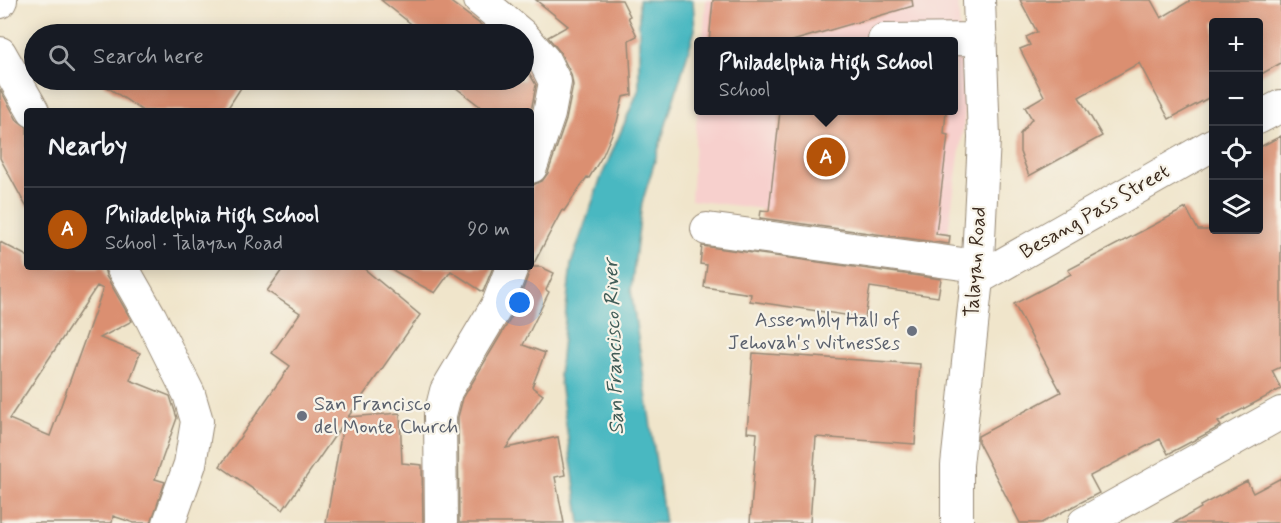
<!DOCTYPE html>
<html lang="en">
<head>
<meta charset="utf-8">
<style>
	:root { --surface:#171b24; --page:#20242c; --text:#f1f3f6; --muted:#9ea1a6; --line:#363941; --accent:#b45309 }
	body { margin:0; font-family:Mynerve,sans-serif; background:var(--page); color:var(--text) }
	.controls { position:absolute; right:18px; top:18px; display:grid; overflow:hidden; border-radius:6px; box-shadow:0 3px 15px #0003 }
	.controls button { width:54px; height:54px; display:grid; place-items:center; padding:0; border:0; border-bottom:2px solid var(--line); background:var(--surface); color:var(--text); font:30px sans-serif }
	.you { position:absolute; left:520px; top:303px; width:21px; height:21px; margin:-15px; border:4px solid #fff; border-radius:50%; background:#1a73e8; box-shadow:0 0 0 9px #1a73e833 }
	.badge { display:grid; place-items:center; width:39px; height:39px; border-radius:50%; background:var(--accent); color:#fff; font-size:20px; font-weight:700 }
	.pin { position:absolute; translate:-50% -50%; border:3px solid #fff; box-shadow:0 2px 6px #0006 }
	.popup { position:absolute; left:694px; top:37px; width:264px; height:78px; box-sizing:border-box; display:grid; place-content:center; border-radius:6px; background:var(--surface); filter:drop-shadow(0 2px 4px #0005); font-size:20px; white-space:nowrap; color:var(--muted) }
	.popup b { font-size:22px; color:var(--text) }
	.popup::after { content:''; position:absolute; left:50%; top:100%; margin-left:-12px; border:12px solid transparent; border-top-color:var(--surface) }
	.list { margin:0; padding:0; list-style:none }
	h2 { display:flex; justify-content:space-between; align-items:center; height:78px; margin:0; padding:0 24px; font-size:26px }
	h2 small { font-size:20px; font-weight:400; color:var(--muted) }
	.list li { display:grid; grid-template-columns:39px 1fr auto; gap:18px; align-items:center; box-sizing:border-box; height:84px; padding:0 24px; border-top:2px solid var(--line) }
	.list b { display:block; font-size:22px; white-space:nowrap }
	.list p { margin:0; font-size:20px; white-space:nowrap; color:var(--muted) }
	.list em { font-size:20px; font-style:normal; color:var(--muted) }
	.icon { flex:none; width:33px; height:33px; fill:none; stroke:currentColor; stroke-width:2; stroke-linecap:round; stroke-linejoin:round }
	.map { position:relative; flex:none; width:1281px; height:523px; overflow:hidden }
	.search { position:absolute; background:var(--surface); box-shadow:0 3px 15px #0003; left:24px; top:24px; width:510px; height:66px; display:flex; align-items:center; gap:15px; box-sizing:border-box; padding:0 21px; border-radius:33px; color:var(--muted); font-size:22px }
	.panel { position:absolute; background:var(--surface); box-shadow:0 3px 15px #0003; left:24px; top:108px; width:510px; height:162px; border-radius:6px }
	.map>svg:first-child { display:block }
</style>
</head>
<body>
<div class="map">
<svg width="1281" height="523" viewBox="0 0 1281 523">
	<rect width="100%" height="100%" fill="#f7f3e8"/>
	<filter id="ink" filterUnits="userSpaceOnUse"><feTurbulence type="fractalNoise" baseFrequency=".0167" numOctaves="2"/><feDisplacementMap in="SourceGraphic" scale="12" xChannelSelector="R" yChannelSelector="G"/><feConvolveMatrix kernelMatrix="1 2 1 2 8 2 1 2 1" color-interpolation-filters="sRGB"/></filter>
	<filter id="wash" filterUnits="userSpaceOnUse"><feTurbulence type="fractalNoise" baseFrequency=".008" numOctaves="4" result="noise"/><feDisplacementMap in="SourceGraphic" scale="24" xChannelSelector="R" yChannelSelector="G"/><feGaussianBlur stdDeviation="1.35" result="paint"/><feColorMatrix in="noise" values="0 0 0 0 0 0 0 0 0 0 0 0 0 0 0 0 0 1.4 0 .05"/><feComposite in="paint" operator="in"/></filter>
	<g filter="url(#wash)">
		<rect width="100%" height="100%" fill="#f0e5cb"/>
		<path fill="#f7d0cd" d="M706,0H958L965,115L948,232L691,200L698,97V110H954V42L703,41Z"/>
		<path fill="#49b8c1" stroke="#427170" stroke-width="1.5" d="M639,0H693L695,30L642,203L631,290L665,523H580L559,375L571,264L600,180L639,89Z"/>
		<g id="blocks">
			<path fill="#db8f71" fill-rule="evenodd" d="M381,0H448L493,34H424Z
				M536,0H622L630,16L628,17L637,36L629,40L632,95L623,97L617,122L603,155L589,178L587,177L564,211L562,210L532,267H541L554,273L546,290L549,292L523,345L545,353L532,387L543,395L506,448L558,437L565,475L555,477L564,523H459L458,417L463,398L514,313L529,273L531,267V189L533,185L543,180L548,173L566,120L573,85L571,74L560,52L548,37L568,26Z
				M713,0H912L913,6L789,42H709Z
				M1020,0H1151L1161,18L1191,0H1281V63L1258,76V22H1214V95L1169,119L1139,63L1079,97L1102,136L1029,176L1020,152V134L1032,119L1025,107L1044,96L1020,49L1030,45L1026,37L1037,32Z
				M524,64L536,85L531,111H486L446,80H524Z
				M97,80H246L226,111H143Z
				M0,89L17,120L27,127V208L0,158Z
				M780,111H946L944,134L948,135L936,234L950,236L949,244L760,218L761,210L769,211Z
				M1281,136V367L1272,371L1281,389L1218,422L1221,426L1168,454L1160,439L1090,476L1099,493L1041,523H1020L978,442V436L1061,392L1014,304L1071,274L1068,270L1186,208L1198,230H1258V148Z
				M0,242L27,256V267H104L106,276L132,321L100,338L140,353L130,380L170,396L177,418L155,479L165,482L151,523H134L113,516L112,523H0ZM97,286L103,289L50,436L9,419Z
				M702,246L941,279L938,297L870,287L865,318L750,301L751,294L704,287L707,265L700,264Z
				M284,267H362L420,315L348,417L400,413L402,463L422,465L423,523H326L343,424L283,510L220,466L290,366L272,353L300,313L267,291Z
				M387,267H493L483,292L451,271L435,293Z
				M753,353L920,364L915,444L816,437L810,523H750L757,433L747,432Z
				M1281,478V523H1174L1201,508L1200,506L1247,481L1253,493Z"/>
		</g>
	</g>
	<g filter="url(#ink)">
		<use href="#blocks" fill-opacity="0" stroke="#968874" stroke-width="1.5"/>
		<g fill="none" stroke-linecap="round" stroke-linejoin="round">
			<defs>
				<path id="minor" d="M480,0L521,34
					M0,2L1,0
					M524,37L544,60L555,82L549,114L531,167
					M884,40L981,39
					M0,53L33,111
					M1258,118L1281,106
					M707,229L977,266
					M122,267L151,318L189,394L197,421L190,464L169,523
					M977,279L1214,144
					M441,523L440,415L446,391L498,304L512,267
					M957,523V465L977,279L984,138L979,0
					M1084,523L1281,413"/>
			</defs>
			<use href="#minor" stroke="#968874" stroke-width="34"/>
			<use href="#minor" stroke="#fff" stroke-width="32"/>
		</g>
	</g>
	<g fill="#6b7280" stroke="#f7f3e8" stroke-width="2">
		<circle cx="912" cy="331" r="6"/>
		<circle cx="302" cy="416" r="6"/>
	</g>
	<g text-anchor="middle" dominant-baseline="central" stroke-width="4.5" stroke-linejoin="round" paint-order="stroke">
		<g font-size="20" fill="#3b2a1e" stroke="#f7f3e8">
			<text transform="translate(1095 212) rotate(-30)">Besang Pass Street</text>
			<text transform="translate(976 262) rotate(-86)">Talayan Road</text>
		</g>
		<g font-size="20" fill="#5b616d" stroke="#f7f3e8" text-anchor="end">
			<text x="900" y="320">Assembly Hall of<tspan x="900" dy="23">Jehovah's Witnesses</tspan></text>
			<text x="314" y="404" text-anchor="start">San Francisco<tspan x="314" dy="23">del Monte Church</tspan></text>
		</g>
		<g font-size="21" font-style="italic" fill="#405c57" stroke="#f7f3e8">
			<text transform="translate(614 347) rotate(-92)">San Francisco River</text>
		</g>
	</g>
</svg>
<div class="controls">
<button>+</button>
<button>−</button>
<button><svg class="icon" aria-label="locate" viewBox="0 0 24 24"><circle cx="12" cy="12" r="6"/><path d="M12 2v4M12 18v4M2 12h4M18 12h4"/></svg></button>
<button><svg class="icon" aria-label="layers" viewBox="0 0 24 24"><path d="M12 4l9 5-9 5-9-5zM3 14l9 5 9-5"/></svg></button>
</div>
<div class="you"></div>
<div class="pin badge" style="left:826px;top:157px">A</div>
<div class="popup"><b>Philadelphia High School</b>School</div>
<div class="search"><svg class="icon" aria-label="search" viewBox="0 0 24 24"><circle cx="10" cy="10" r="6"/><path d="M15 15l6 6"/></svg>Search here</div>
<section class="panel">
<h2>Nearby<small></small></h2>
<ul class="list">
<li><span class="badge">A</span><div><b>Philadelphia High School</b><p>School · Talayan Road</p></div><em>90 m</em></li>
</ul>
</section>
</div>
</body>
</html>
